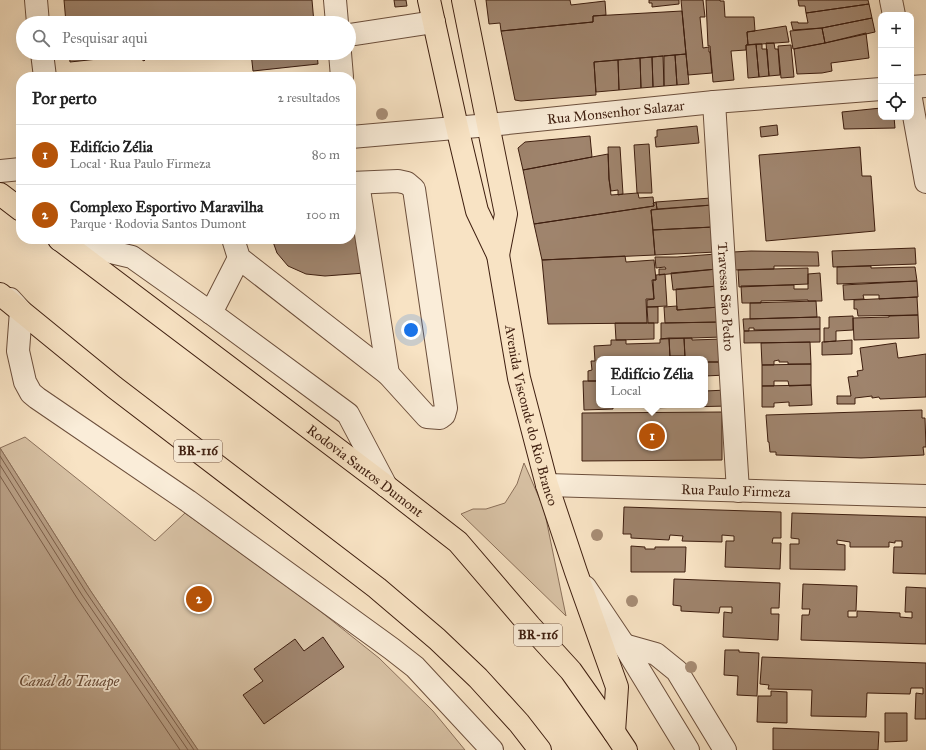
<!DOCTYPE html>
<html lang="pt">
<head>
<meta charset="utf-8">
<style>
	:root { --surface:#fff; --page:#f6f6f6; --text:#222; --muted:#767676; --line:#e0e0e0; --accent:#b45309 }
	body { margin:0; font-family:"IM FELL Great Primer",serif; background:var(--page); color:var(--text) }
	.controls { position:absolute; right:12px; top:12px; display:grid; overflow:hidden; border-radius:8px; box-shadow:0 4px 16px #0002 }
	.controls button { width:36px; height:36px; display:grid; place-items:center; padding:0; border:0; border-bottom:1px solid var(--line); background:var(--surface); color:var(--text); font:20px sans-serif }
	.you { position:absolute; left:411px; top:330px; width:14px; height:14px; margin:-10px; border:3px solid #fff; border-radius:50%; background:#1a73e8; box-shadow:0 0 0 6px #1a73e833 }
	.badge { display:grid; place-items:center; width:26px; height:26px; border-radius:50%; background:var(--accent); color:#fff; font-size:13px; font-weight:700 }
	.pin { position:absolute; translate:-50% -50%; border:2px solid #fff; box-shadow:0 1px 4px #0006 }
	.popup { position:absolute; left:596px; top:356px; width:112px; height:52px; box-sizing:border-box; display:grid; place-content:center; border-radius:8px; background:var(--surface); filter:drop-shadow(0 1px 3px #0005); font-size:13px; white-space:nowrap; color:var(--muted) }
	.popup b { font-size:15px; color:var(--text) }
	.popup::after { content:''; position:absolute; left:50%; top:100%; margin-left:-8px; border:8px solid transparent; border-top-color:var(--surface) }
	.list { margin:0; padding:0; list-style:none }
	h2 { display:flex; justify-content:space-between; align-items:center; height:52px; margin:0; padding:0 16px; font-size:17px }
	h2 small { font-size:13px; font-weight:400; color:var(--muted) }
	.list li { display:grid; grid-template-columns:26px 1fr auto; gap:12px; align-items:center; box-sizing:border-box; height:60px; padding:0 16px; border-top:1px solid var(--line) }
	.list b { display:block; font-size:15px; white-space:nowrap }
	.list p { margin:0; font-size:13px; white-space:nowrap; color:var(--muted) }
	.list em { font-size:13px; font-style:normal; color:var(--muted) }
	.icon { flex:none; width:22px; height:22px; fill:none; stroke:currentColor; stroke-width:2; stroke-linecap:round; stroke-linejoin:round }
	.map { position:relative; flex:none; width:926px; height:750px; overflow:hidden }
	.search { position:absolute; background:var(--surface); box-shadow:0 4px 16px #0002; left:16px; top:16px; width:340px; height:44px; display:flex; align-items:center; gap:10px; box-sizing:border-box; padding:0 14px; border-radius:22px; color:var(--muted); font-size:15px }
	.panel { position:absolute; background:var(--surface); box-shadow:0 4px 16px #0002; left:16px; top:72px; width:340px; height:172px; border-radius:16px }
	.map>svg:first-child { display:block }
</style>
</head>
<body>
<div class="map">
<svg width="926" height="750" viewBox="0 0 926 750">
	<rect width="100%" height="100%" fill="#f8e3c4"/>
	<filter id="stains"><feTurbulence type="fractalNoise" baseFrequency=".005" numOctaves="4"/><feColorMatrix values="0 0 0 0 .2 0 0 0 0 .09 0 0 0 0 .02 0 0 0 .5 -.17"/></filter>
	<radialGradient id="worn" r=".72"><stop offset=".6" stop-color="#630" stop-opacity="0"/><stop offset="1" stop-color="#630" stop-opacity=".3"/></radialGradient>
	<path fill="#d8c2a5" stroke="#8b705a" d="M25,437L155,541L185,513L315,607L379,658L433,711L465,750H198L90,590L0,448Z
		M524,463L544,509L566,616L461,514L473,509H486L505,503L517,484Z"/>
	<path fill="#b9a086" stroke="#886c56" d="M0,448L90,590L198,750H0Z"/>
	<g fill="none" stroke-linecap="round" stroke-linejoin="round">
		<path stroke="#7c5f4a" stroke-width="1" d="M0,456L86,592L194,750
			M0,465L82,595L188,750
			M0,476L77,598L180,750"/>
	</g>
	<path fill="#9f846d" stroke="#3e1e0f" d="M64,0H312L314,23H66Z
		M394,0H406L407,6L395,7Z
		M486,0H570L571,5L605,1L606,15L593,16V22L501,31L500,23L489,24Z
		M649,0H679V4L652,7V3H649Z
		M681,0H703L705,17H700L703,48L709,47V52H710L712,73L688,75Z
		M706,0H720V1H724L725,17H754L755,31L747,32L748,45H746V50L731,51L734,80L713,82L710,46H708Z
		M798,0H868L869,4L806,13L805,6H799Z
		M869,4L872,18L822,28L793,30L791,22H798V23H808L806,13Z
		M682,11L686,54L594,62L596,95L521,101L515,100L501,31L593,22V16Z
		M872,18L875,32L825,43L822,28Z
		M786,26L789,42L748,45L747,32Z
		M822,28L825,43L793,49L790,31Z
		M866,33L869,58L831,63L832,71L822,73L797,74L794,49L825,43Z
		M766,43H774L775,49H778L780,75L769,76Z
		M756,44L759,77L748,78L746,45Z
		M756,44H762V49H767L769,76L759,77Z
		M791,45L794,77L781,78L778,46Z
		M69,53H157L151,54L144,61L135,55L70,62Z
		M251,53H317L318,64L253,71Z
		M686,54L689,84L677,85L675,55Z
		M675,55L677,85L664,86V56Z
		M663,56L664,86L653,87L652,57Z
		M652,57L653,87L641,88L640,58Z
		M640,58L641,88L619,90L618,60Z
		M618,60L619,90L596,92L594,62Z
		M881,108V117H894L895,128L844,129L842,112Z
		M777,125L778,135L761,137L760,127Z
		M697,126L699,143L656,147L655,137H657V130Z
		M590,136L592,157L523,170L518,148L525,142Z
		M649,144L652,193H637L634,145Z
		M608,147H620L623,194L618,195V190L611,191L609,179Z
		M860,147L862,176H871L875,231L766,241L759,155Z
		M608,154L609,179L611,195L638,193L639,198L653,197L654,206L534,224L523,170Z
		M711,198L712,205L657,209L656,202Z
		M656,202L657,209L651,210L655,255L542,260L534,224L654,206L653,203Z
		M712,205L713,227L653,230L651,210Z
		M351,214L359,259L365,273L325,276L306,274L288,266L277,253L272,239H351Z
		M713,227L716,252L655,255L653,230Z
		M915,248L916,264L833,267L832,251Z
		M751,251L818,252L819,266H774V269L732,270L733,252Z
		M716,254L717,269L659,275V269H666L665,267L656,268L655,257H677Z
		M625,256L626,262L654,260L656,280H652L654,299H646L647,323L548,324L542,260Z
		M871,266V268L915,267L917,281L837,284V267Z
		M808,268V284L739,287L738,270Z
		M717,269L718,286L673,290L671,273Z
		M820,273L822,301H808V300L761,301V303H742L741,286L794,285V289H808V274Z
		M665,274L667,306L647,307V300L654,299L653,280H656V275Z
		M917,281L918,297L879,299V295H863L864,299L844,300L843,285Z
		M718,286L720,307L677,310L676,289Z
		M917,297L918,315L858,316L857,309H854V300Z
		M816,301L817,317L750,319V303Z
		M677,306V310L720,307L721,322L665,323L664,307Z
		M647,307H658V323H648Z
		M918,315L919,338L854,340L853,318L889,317V316Z
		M853,316V330L836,331V341L824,342V328H829V317Z
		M820,317V329L754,330V328H749V331H744L743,319Z
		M721,322L722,337L661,339V323Z
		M615,323H654V339L616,340Z
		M820,329V342L744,343V331Z
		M669,338L670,359H599V381H588V371L592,370L591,361H595L594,346L611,345V340H626V344L660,343V339Z
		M669,338H684L685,356H670Z
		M684,338H692V340L723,339L725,362H705V359H685Z
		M852,340V354L822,355V342Z
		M810,342L811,364H788V362H779V360L774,361V365H762L761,343Z
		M896,343L898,358L926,354V397L880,399L879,397L872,398V396L855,398V404H837V396H851L848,377L858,376L857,371L863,370L860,348Z
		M705,362H725L726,375L705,376Z
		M811,364V385L789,386L788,381H774V386H762V365Z
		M583,381H599V405H613V409L584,410Z
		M811,385L812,405L789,406V402L774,403V407H762V386Z
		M727,390L728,406L684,407V405H705V391Z
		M651,405H684V407L651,408Z
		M922,410V418H925L926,447H923L924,455L861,458L776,455V452H770L769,442H768L766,415Z
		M722,412V460L582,461V413Z
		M624,507L781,512V538H773L772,543H781L780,569L725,567L726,541H734V536L722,535V542L682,541L683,536L670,535L669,540L631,538V534H623Z
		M792,513L926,517V574L893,573L894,547H902V541H895V543L889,542V547H850V542L837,540V544L845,545V570L790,569V544H799V539L791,538Z
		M631,546L645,547V549H655V547H686L685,572H631Z
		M674,579L780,583L779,608H771V614H779L778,640L723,637L724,612L732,613V607H720L719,613L681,611V606L673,605Z
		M803,584L857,586L856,611H848V617H857V611L900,613V617L912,618V612H905L906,587L926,588V644L801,640L802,615H809L810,609H802Z
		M323,637L344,667L264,724L243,695L263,681L254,669L295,639L304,651Z
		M725,650H739V652L759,653L757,696L737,695L738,676L724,675Z
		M762,657L926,663V719H915L916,693L923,694V688H911L910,694L867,693L866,717L811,716L812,690L768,689L769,685L760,684Z
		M771,691L787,692V723L757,722L758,696H771Z
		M885,713H907V741L885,742Z
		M773,728L879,732L878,750H773Z"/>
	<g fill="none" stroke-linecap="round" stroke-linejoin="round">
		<defs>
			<g id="minor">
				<path d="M36,0L38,23"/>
				<path d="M335,0L337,23"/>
				<path d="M891,0L894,15"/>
				<path d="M349,35L434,22"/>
				<path d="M42,53L45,77"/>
				<path d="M340,53L342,77"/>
				<path d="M911,87L926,86"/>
				<path d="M911,99L926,182"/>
				<path id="s1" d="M714,102L738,491"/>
				<path id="s2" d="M351,137L489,125L714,102L881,89"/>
				<path d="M0,171L21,169"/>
				<path d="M358,183L388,374"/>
				<path d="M235,239L234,242L239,258L388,374L427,417L440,418L444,415L446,408L414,189L407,183L398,181L351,183"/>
				<path d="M60,240L132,257L211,313L348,414L386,486"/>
				<path d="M10,299L21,311L18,351L25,382L31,393L37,398L188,501L392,649L415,667L492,750"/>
				<path d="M211,313L239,258"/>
				<path id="s3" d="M547,485L926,496"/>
				<path d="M585,587L624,645L688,750"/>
				<path d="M624,645L656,654L677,671L725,750"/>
			</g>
			<g id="major">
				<path id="s4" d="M429,0L457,127L477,211L498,255L519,378L547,485L576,572L617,687L614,732"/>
				<path d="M463,0L506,214L498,255"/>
			</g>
			<g id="highway">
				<path d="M0,194L21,210"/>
				<path id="s5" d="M59,239L386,486L458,542L530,626L571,671L614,732L626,750"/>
				<path d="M0,294L114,387L377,588L437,639L478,678L519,723L540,750"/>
			</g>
		</defs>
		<use href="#minor" stroke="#6c4f3c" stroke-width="24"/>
		<use href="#major" stroke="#3e1e0f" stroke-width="24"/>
		<use href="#highway" stroke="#3e1e0f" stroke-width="24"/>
		<use href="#minor" stroke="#faedd9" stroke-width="22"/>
		<use href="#major" stroke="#f8e3c4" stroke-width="22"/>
		<use href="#highway" stroke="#f8e3c4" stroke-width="22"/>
	</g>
	<g fill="#a78d75">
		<circle cx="382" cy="114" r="6"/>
		<circle cx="597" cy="535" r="6"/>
		<circle cx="632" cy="601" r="6"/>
		<circle cx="691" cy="667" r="6"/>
	</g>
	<g text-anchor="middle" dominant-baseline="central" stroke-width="3.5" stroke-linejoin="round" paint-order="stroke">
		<g fill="#faedd9" stroke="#765c4c" stroke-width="1">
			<rect x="174" y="440" width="48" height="22" rx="3"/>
			<rect x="514" y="624" width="48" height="22" rx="3"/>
		</g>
		<g font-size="13" font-weight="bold" fill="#3e1e0f">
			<text x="198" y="451">BR-116</text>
			<text x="538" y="635">BR-116</text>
		</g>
		<g font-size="14" fill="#3e1e0f" stroke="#faedd9">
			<text stroke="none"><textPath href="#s2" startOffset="266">Rua Monsenhor Salazar</textPath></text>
			<text stroke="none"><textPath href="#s1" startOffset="195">Travessa São Pedro</textPath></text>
			<text stroke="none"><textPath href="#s4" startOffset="429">Avenida Visconde do Rio Branco</textPath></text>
			<text stroke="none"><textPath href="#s5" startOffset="384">Rodovia Santos Dumont</textPath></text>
			<text stroke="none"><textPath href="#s3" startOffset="189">Rua Paulo Firmeza</textPath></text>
		</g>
		<g font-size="15" font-style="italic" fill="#694c39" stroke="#faedd9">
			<text x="69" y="681">Canal do Tauape</text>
		</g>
	</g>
	<rect width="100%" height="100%" filter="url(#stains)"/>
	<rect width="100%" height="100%" fill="url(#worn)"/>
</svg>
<div class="controls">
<button>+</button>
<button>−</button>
<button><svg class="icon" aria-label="locate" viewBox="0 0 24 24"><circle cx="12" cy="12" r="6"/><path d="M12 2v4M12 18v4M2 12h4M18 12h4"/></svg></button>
</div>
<div class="you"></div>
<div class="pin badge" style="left:652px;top:436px">1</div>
<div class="popup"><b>Edifício Zélia</b>Local</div>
<div class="pin badge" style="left:199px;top:599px">2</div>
<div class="search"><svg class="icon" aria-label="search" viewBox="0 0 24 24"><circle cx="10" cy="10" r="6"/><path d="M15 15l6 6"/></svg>Pesquisar aqui</div>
<section class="panel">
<h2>Por perto<small>2 resultados</small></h2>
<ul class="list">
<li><span class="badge">1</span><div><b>Edifício Zélia</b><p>Local · Rua Paulo Firmeza</p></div><em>80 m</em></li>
<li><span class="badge">2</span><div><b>Complexo Esportivo Maravilha</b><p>Parque · Rodovia Santos Dumont</p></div><em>100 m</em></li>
</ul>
</section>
</div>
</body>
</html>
